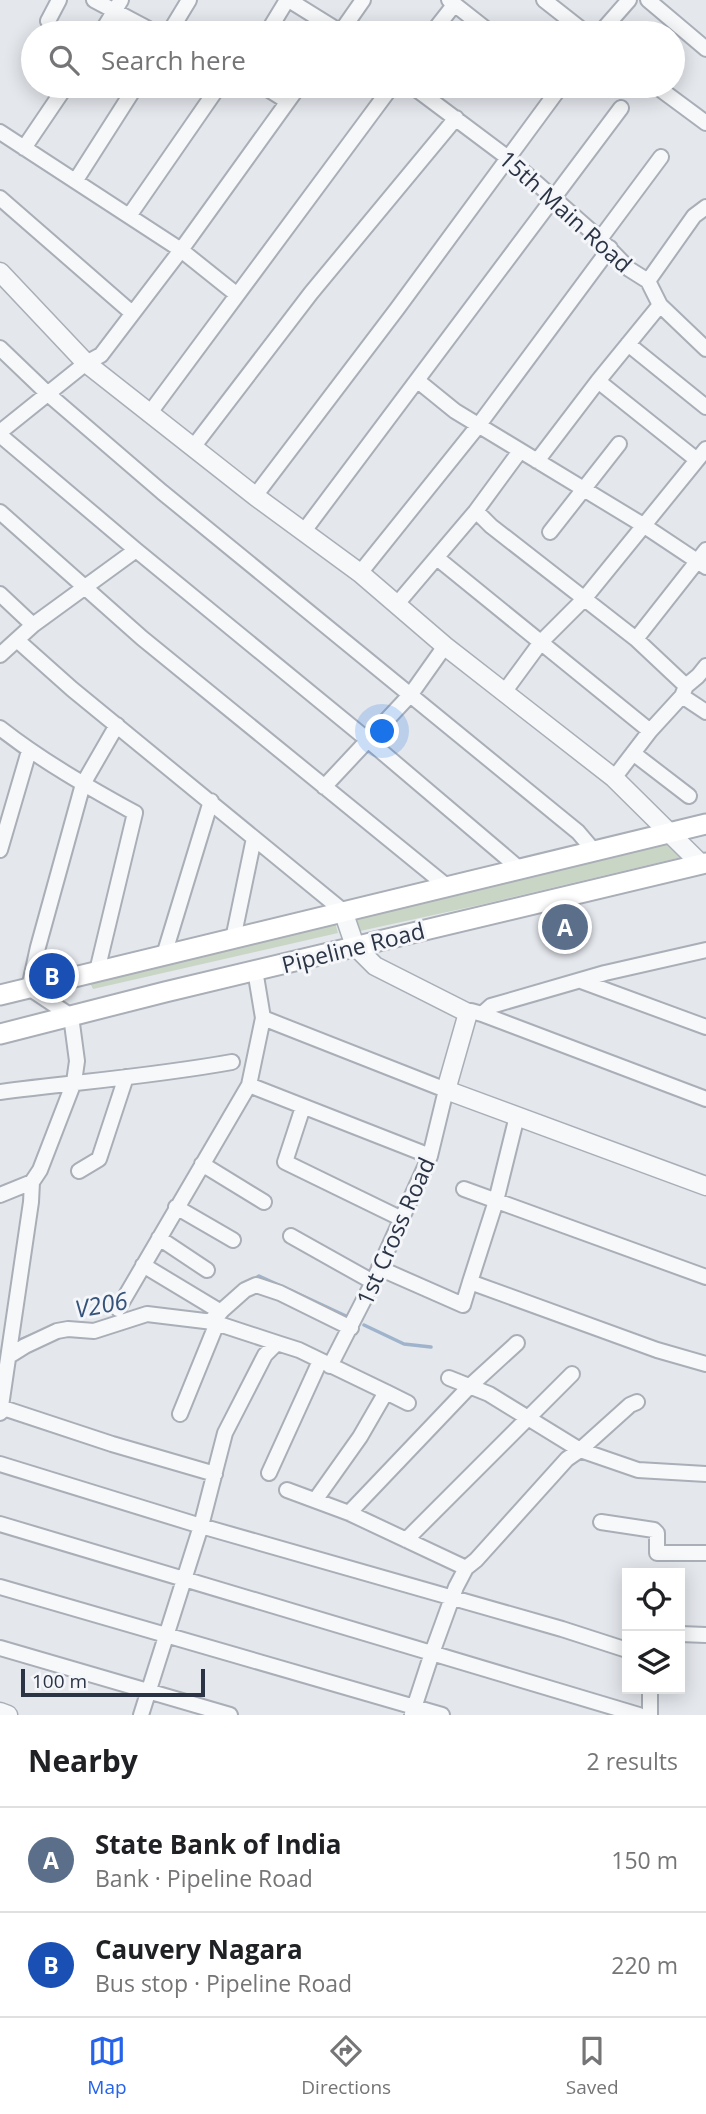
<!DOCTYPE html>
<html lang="en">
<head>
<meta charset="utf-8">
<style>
	:root { --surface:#fff; --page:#f2f2f2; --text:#202124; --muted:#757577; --line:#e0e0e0; --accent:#2563eb }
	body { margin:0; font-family:"Open Sans",sans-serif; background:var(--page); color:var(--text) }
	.controls { position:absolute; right:21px; bottom:21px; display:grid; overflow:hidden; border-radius:0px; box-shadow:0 4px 18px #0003 }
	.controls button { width:63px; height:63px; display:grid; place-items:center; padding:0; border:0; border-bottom:2px solid var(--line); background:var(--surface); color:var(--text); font:35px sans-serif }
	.scale { position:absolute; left:21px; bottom:18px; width:184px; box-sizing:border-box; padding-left:7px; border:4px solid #2b3445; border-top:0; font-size:19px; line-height:24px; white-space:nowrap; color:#2b3445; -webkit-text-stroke:5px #f4f6f9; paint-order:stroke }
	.you { position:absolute; left:383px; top:732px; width:24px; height:24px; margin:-18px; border:5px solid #fff; border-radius:50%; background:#1a73e8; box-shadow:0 0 0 10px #1a73e833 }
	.badge { display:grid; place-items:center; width:46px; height:46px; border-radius:50%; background:var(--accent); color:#fff; font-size:23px; font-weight:700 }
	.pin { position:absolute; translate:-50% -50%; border:4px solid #fff; box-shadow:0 2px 7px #0006 }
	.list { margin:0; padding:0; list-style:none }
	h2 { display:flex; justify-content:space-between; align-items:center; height:91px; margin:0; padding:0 28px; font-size:30px }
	h2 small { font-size:23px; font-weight:400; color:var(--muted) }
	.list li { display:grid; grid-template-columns:46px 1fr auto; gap:21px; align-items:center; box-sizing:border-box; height:105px; padding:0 28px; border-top:2px solid var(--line) }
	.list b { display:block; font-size:26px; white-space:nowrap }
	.list p { margin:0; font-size:23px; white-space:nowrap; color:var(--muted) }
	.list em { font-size:23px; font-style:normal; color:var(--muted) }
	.icon { flex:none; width:38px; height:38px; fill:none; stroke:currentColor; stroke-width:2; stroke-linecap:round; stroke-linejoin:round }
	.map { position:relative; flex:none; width:706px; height:1715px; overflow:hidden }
	.search { position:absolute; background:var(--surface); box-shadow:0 4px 18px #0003; left:21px; right:21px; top:21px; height:77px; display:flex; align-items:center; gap:18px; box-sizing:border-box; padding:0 24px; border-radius:38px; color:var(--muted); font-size:26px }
	.sheet { height:301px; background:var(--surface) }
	nav { display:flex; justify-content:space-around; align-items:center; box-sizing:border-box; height:98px; border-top:2px solid var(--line); background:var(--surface); font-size:19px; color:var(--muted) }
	nav a { display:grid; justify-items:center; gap:4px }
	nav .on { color:var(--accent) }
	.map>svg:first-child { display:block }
</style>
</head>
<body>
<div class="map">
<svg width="706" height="1715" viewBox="0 0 706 1715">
	<rect width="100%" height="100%" fill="#e4e7ec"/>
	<path fill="#c9d6c5" d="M671,840L690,855L484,904L360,931L355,915Z
		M335,922L338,933L93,989L88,979Z"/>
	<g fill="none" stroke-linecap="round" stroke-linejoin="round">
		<path stroke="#9fb4cc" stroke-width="3.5" d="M253,1280L259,1276L283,1287
			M290,1290L346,1316
			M364,1325L404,1344L431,1347
			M15,1342L34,1334"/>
		<defs>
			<path id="minor" d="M94,0L156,33
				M289,0L342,33
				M449,0L491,33
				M544,0L586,33
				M648,0L706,49
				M48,21L59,0
				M101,33L121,0
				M169,33L189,0
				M267,33L287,0
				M340,33L363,0
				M432,33L454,5
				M600,33L629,0
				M263,86L287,101
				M412,86L508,158L600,239L629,269L648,281L660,305L706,349
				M656,86L706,123
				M0,132L181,250L236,294
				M24,148L66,86
				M76,180L136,86
				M0,198L132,313
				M129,216L219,86
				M600,239L661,157
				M648,281L694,216L706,207
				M628,344L706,407
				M0,348L48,394L162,492L578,832L595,852
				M418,381L455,411L643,525L706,567
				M598,381L697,460
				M149,414L392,86
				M0,432L86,363L101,355L181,250L299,86
				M0,435L136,550L369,741L521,870
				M194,446L311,293L456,118
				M537,461L598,381L660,305
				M255,496L397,309L561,86
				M476,511L520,451
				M0,512L142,638L449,888
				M304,531L621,108
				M550,532L619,444
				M437,558L650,731
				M360,573L478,426L610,248
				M0,594L33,625
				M397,604L476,511L491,526L636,639L686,686L698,676L706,666
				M636,639L706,550
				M17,640L72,689L343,911
				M0,655L33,625L136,550
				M505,691L541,642L584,599L706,449
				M682,696L706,712
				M0,728C42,761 88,787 135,813L97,971
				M633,753L689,796
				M614,778L650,731L682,696L686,686
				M324,787L411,694L445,646
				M0,850L29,751
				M233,939L254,838
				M164,955L211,801
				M255,970L263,1018L446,1090L430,1156L373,1282L330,1366
				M581,981L706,1027
				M468,1013L471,1011L482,1014L706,1099
				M482,1014L491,1006L605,973L706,950
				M249,1085L430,1156
				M0,1092C77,1082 155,1076 232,1062
				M303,1107L285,1162L402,1219
				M517,1116L496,1201L470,1282L657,1350L706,1364
				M202,1164L264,1202
				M79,1171L99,1159L126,1077
				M464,1189L706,1277
				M0,1195L32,1182
				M176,1207L233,1240
				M291,1236L373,1282
				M159,1238L207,1270
				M143,1265L221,1312
				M379,1268L463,1305L470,1282
				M118,1309L249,1085L263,1018
				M209,1322L245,1290L256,1285L280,1293L351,1328
				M9,1356L25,1346L57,1331L68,1329L94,1331L147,1314L213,1322L277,1343
				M449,1378L489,1394L580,1450L638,1470L706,1474
				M386,1392L408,1403
				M0,1407L112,1444L215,1474
				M0,1413L31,1202L32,1182L40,1170L74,1082L77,1061L71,1016L29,988L38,947L83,784L117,725
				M180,1414L217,1323
				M0,1464L201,1526L562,1629L627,1650
				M269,1473L320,1361
				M287,1490L349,1513L466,1568
				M349,1513L470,1386L517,1343
				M601,1522L654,1530L657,1533V1553H706
				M0,1524L639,1715
				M406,1540L572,1374
				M0,1587L442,1715
				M680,1634L706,1635
				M0,1648L230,1715
				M650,1689V1715
				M412,1714L432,1653L456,1587L466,1568L476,1560L567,1459L580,1450L630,1405L637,1402
				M141,1715L201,1526L225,1433L265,1355L277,1343L299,1350L386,1392L360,1437L316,1499"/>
			<path id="tertiary" d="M0,272L86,363L255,496L360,573L445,646L614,778L701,864
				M343,911L355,946L375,966L468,1013L446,1090L706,1186
				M0,1712L8,1715"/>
			<path id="secondary" d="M0,995L706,824
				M0,1034L165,992L706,863"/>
		</defs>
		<use href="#minor" stroke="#a9aeb7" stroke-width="18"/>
		<use href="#tertiary" stroke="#a9aeb7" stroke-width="21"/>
		<use href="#secondary" stroke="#a9aeb7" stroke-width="23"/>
		<use href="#minor" stroke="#f7f8fa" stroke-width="14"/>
		<use href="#tertiary" stroke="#f7f8fa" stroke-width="18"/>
		<use href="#secondary" stroke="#fff" stroke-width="19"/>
	</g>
	<g text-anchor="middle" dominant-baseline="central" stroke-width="6" stroke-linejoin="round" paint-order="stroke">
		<g font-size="23" fill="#2b3445" stroke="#f4f6f9">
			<text transform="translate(566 211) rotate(42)">15th Main Road</text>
			<text transform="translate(353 947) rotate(-14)">Pipeline Road</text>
			<text transform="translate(395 1231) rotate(-66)">1st Cross Road</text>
		</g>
		<g font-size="24" font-style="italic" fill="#34527a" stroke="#f4f6f9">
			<text transform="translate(101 1304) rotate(-10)">V206</text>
		</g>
	</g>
</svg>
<div class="controls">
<button><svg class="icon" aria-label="locate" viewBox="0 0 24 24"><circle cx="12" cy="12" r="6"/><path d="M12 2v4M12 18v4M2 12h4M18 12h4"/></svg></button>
<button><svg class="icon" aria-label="layers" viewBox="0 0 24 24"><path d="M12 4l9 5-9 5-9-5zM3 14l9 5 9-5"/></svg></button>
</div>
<div class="scale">100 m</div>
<div class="you"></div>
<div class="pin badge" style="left:565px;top:927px;background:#5c6f8a">A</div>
<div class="pin badge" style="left:52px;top:976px;background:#1a4fb4">B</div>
<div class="search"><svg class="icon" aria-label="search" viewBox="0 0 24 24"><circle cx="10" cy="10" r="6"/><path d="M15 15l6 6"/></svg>Search here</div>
</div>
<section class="sheet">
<h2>Nearby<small>2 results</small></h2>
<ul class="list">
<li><span class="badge" style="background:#5c6f8a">A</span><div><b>State Bank of India</b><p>Bank · Pipeline Road</p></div><em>150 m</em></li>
<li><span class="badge" style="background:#1a4fb4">B</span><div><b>Cauvery Nagara</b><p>Bus stop · Pipeline Road</p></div><em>220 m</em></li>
</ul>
</section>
<nav>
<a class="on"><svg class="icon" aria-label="map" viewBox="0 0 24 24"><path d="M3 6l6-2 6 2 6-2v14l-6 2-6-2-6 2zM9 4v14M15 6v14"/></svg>Map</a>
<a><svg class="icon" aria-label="directions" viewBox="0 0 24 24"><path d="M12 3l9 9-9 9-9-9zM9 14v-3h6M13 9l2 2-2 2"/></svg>Directions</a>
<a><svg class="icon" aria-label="saved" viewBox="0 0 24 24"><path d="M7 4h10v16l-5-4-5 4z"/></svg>Saved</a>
</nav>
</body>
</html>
